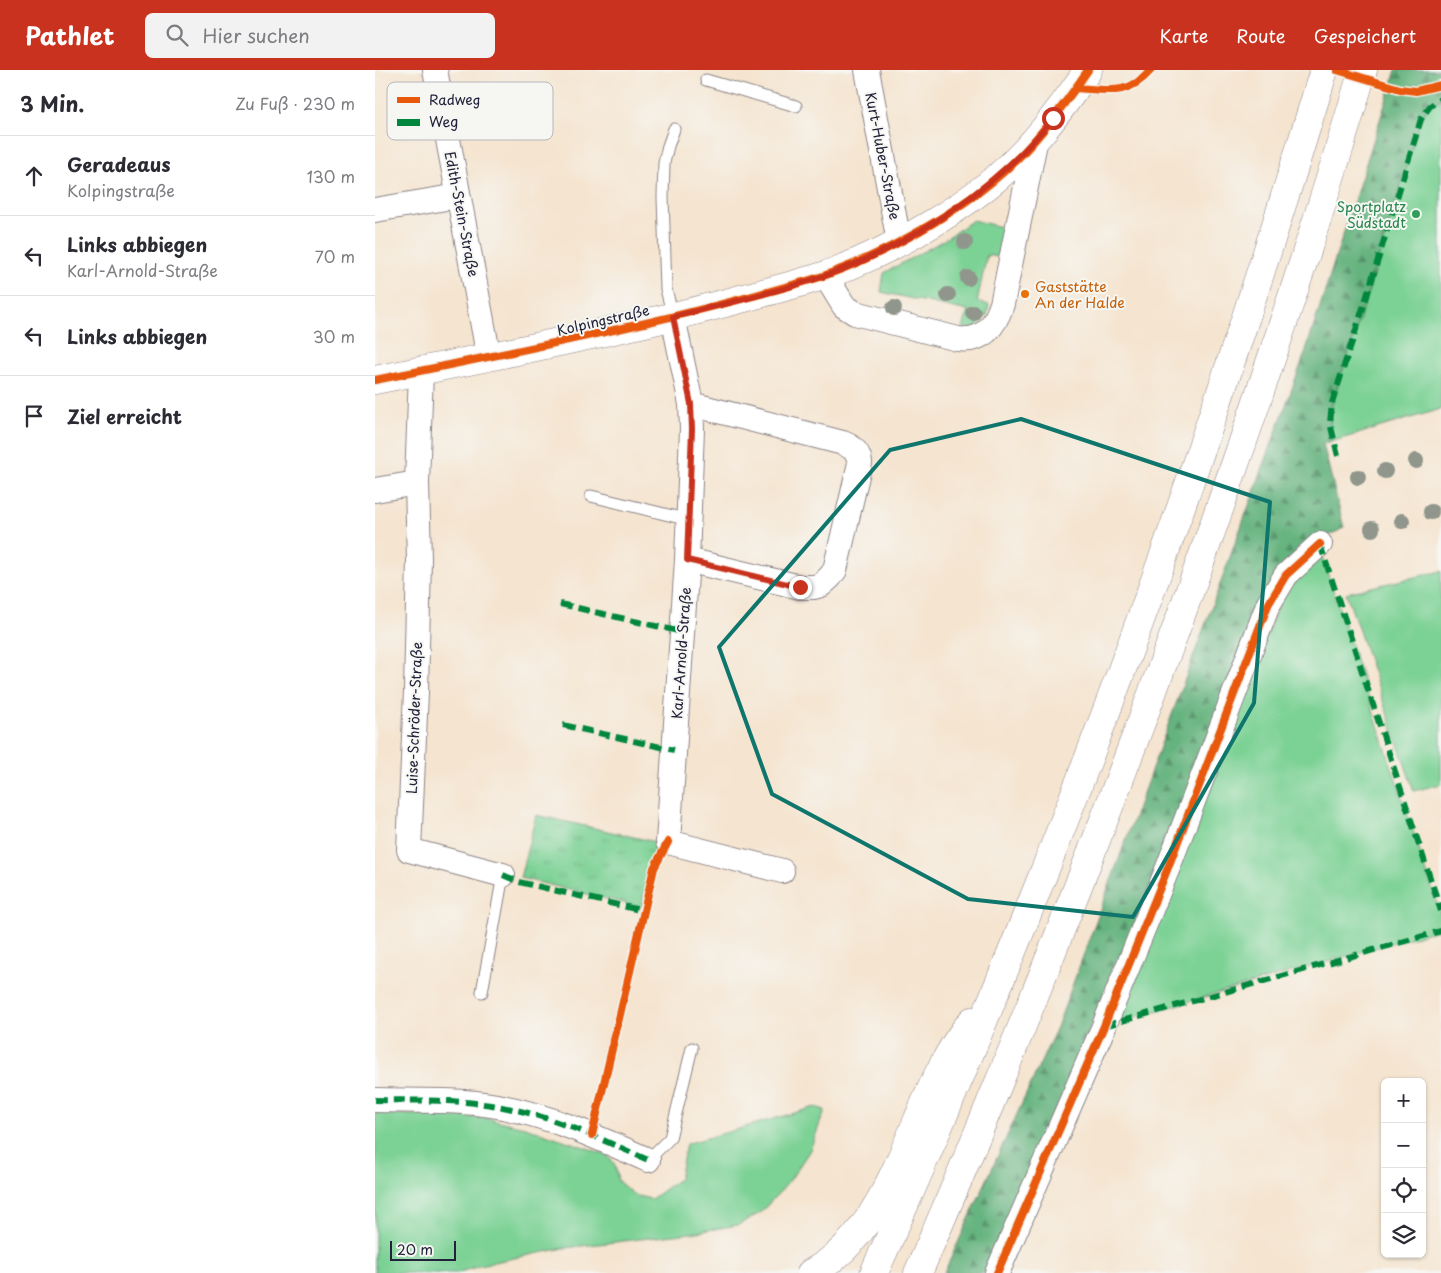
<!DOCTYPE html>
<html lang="de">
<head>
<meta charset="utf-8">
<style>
	:root { --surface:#fff; --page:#f2f2f3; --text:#2b2b33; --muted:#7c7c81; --line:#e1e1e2; --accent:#c8321e }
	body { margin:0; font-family:"Playpen Sans",sans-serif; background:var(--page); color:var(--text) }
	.controls { position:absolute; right:15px; bottom:15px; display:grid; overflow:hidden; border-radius:8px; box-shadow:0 1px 4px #0004 }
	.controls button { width:45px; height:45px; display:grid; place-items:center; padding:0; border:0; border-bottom:1px solid var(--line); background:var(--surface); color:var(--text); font:25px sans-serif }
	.scale { position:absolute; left:15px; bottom:12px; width:66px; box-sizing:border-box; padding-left:5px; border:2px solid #22223b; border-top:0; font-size:14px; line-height:18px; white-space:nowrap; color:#22223b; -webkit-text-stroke:4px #f6f6f2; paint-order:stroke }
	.stop { position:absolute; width:15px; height:15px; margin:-11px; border:4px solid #c8321e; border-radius:50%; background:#fff }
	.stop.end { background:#c8321e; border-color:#fff; box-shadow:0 1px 5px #0008 }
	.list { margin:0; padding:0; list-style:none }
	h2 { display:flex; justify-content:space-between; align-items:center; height:65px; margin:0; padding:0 20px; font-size:21px }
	h2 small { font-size:16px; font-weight:400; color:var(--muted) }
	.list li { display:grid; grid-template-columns:32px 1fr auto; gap:15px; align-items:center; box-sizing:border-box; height:80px; padding:0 20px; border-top:1px solid var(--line) }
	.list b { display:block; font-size:19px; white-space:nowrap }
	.list p { margin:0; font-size:16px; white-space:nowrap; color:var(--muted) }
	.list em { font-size:16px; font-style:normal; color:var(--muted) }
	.icon { flex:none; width:28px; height:28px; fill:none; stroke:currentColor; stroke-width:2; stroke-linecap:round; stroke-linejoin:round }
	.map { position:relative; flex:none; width:1066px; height:1203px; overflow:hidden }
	header { display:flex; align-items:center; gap:30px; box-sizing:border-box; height:70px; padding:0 25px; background:var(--accent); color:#fff }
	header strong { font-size:24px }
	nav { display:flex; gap:28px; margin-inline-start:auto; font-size:18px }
	.search { width:350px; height:45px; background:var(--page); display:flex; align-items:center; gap:12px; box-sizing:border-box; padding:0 18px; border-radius:8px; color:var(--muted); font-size:19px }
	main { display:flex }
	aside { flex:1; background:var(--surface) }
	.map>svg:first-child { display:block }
</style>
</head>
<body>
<header>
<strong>Pathlet</strong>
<div class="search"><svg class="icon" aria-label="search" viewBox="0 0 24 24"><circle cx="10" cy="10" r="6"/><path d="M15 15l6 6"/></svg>Hier suchen</div>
<nav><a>Karte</a><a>Route</a><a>Gespeichert</a></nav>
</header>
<main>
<aside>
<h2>3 Min.<small>Zu Fuß · 230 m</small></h2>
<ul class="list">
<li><svg class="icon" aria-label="ahead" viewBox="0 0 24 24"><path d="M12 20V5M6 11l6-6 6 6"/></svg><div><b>Geradeaus</b><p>Kolpingstraße</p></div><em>130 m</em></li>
<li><svg class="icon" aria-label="left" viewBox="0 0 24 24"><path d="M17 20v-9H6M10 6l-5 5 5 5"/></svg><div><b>Links abbiegen</b><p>Karl-Arnold-Straße</p></div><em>70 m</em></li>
<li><svg class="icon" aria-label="left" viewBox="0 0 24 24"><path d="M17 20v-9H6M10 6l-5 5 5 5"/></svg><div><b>Links abbiegen</b></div><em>30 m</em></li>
<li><svg class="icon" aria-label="arrive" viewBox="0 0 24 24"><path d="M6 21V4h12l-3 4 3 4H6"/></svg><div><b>Ziel erreicht</b></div></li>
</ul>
</aside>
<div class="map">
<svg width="1066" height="1203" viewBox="0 0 1066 1203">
	<defs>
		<pattern id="forest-firs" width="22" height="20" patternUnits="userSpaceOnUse" patternTransform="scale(1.25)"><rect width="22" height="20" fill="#65b37e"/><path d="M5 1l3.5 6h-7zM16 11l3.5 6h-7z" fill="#539168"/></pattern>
		<pattern id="park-tufts" width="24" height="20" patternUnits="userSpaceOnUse" patternTransform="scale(1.25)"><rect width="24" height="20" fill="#7cd194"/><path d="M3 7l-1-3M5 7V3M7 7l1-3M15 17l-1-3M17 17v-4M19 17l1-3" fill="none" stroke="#6bb380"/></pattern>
	</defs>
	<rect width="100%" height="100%" fill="#f6f6f2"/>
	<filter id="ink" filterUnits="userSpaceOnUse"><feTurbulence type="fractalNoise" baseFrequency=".02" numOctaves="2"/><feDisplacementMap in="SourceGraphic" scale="10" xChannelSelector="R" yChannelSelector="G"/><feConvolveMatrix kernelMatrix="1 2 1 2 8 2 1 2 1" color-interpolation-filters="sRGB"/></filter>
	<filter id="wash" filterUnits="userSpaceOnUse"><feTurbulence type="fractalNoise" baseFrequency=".0096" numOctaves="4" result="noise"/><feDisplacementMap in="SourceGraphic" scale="20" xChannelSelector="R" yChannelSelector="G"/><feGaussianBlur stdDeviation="1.12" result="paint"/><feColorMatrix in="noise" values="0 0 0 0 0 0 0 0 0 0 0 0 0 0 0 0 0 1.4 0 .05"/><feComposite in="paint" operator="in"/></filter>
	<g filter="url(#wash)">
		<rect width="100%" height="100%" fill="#f5e4cf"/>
		<path fill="#7cd194" stroke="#4f7a68" d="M1066,29V339L959,371L955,353L957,333L991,229L1042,59C1047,45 1052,36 1066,29Z
			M598,150L634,159L628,188L612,185L602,232L614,235L612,246L598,260L588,258L593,241L506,222L509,203L569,170Z
			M946,484L1066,845V859L740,953L910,518Z
			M1066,501V714L1039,721L971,523Z
			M440,1037L450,1040L435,1080L413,1113L385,1143L363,1155L316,1163L190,1178L104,1195L83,1203H0V1043L110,1048L150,1057L230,1084L236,1089L240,1095L243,1111L259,1125L276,1129L304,1109L311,1074Z"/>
		<path fill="url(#forest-firs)" stroke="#446a5c" d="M1021,0H1066V29C1056,34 1051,40 1046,49L991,229L957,333L955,353L959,371L948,374L969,458L943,471L909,505L611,1203H569L682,957L930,283Z"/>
		<path fill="url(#park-tufts)" stroke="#4f7a68" d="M161,745L281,772L266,837L145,808Z"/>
	</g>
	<g filter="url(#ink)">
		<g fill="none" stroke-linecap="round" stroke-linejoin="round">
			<defs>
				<path id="service" d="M331,10L421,36
					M298,247L291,219L288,127L289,93L293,76L299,59
					M216,426L314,450
					M107,922L128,805
					M273,1090L295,1068L317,978"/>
				<path id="minor" d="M60,0L114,288
					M492,0L524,172
					M0,140L83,126
					M450,205L469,236L480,243L583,269C608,272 620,256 627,234L661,68
					M298,247L316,334L317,359L312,490L293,772L407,801
					M46,301L42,413L44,489L41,622L34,780L128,805
					M0,420L42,413
					M312,490L425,517H439L446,515L455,507L460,500L485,393C484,382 478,377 468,373L316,334
					M0,1030C40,1031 82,1029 122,1036C174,1045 224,1068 273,1090
					M622,1203L729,956L792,800L893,535L911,505L945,474"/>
				<path id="tertiary" d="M0,310C85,293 168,276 252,257C294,248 336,237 377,226C402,219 427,213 451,205C519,180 602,133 651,80C674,55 694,28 713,0"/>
				<path id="motorway" d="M436,1203C526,1155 535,1024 597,951
					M499,1203C675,813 825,410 949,0
					M543,1203C606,1059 665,914 722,768C820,515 911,260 988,0"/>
			</defs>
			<use href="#service" stroke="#8c8385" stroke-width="13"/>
			<use href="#minor" stroke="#8c8385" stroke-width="26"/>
			<use href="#tertiary" stroke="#8c8385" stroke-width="29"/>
			<use href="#motorway" stroke="#8c8385" stroke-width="29"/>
			<use href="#service" stroke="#fff" stroke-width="11"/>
			<use href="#minor" stroke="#fff" stroke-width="24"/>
			<use href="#tertiary" stroke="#fff" stroke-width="28"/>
			<use href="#motorway" stroke="#fff" stroke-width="28"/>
			<path stroke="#00873e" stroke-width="6" stroke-dasharray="12 6" stroke-linecap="butt" d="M963,386L955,353L957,333L991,229L1046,49L1055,36L1066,29
				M945,474L1066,841
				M185,534L307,562
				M188,655L299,680
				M128,805L144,812L269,841
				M729,956L1066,861
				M0,1030C40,1031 82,1029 122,1036C174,1045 224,1068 273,1090"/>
			<defs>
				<path id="cycleway" d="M962,0L1025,19L1041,21L1066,15
					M701,18C732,20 753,27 776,0
					M0,310C85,293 168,276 252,257C294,248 336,237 377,226C402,219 427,213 451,205C519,180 602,133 651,80C674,55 694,28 713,0
					M217,1065L279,798L293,772
					M622,1203L729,956L792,800L893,535L911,505L945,474"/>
			</defs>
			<use href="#cycleway" stroke="#f6f6f2" stroke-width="11"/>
			<use href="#cycleway" stroke="#e8590c" stroke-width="8"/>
		</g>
		<g fill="#90968c">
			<circle cx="590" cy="172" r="8"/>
			<circle cx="593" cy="208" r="8"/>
			<circle cx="573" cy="225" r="8"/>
			<circle cx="519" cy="238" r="8"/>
			<circle cx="598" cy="243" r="8"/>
			<circle cx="1041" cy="391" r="8"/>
			<circle cx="1010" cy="401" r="8"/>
			<circle cx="983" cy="407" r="8"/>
			<circle cx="1056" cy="442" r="8"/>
			<circle cx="1027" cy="451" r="8"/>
			<circle cx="997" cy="459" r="8"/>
		</g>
	</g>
	<g fill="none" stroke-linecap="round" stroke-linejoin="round" filter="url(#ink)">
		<path stroke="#c8321e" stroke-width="6" d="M425,517L312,490L317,359L316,334L298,247C348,234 399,223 449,206C534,176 622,119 678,48"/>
	</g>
	<path fill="none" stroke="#0f766e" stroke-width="4" stroke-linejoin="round" d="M646,349L895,432L879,633L758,847L593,829L397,724L344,577L515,380Z"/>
	<circle fill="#2e9e5b" stroke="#f6f6f2" stroke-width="2" cx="1041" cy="144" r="5"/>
	<circle fill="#e8710a" stroke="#f6f6f2" stroke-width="2" cx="650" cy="224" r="5"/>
	<g text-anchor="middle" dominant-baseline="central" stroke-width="4" stroke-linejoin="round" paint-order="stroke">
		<g font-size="14" fill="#22223b" stroke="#f6f6f2">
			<text transform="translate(508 86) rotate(79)">Kurt-Huber-Straße</text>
			<text transform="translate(87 144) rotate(79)">Edith-Stein-Straße</text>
			<text transform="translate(228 250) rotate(-13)">Kolpingstraße</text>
			<text transform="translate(306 583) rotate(-86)">Karl-Arnold-Straße</text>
			<text transform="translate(39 648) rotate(-88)">Luise-Schröder-Straße</text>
		</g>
		<g font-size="14" fill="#27864d" stroke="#f6f6f2" text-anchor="end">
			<text x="1031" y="136">Sportplatz<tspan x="1031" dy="16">Südstadt</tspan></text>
		</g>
		<g font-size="14" fill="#c56008" stroke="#f6f6f2" text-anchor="start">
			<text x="660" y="216">Gaststätte<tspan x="660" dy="16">An der Halde</tspan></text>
		</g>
	</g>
	<rect x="12" y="12" width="166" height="58" rx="8" fill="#f6f6f2" stroke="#b6b6bb" stroke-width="1"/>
	<rect x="22" y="27" width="23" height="6" fill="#e8590c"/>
	<rect x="22" y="49" width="23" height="7" fill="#00873e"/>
	<g font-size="14" fill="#22223b">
		<text x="54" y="35">Radweg</text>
		<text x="54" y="57">Weg</text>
	</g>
</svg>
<div class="controls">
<button>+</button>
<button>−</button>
<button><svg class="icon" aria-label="locate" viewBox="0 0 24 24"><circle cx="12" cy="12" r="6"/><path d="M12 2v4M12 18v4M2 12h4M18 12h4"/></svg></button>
<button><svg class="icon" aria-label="layers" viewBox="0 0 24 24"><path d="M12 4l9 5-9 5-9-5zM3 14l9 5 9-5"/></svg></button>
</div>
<div class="scale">20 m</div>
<div class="stop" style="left:678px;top:48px"></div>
<div class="stop end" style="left:425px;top:517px"></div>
</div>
</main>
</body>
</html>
